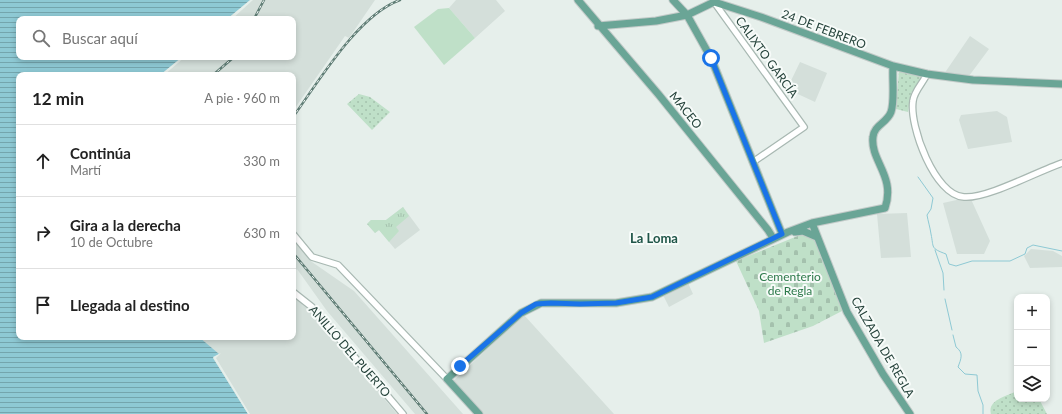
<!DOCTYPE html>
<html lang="es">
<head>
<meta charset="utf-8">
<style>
	:root { --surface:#fff; --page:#f2f2f2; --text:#222; --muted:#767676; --line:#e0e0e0 }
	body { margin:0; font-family:Lato,sans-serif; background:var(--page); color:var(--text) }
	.controls { position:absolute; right:12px; bottom:12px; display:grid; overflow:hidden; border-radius:8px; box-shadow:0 2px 6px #0003 }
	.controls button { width:36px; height:36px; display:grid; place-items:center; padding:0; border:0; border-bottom:1px solid var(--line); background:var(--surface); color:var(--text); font:20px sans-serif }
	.stop { position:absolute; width:12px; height:12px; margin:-9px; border:3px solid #1a73e8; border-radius:50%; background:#fff }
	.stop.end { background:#1a73e8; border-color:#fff; box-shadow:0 1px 4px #0008 }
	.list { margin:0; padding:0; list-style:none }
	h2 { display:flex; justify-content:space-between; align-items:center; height:52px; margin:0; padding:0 16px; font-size:17px }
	h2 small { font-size:13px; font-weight:400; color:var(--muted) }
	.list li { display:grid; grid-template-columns:26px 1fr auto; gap:12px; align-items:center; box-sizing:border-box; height:72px; padding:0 16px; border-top:1px solid var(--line) }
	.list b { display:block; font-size:15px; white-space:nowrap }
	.list p { margin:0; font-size:13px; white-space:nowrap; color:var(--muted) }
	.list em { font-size:13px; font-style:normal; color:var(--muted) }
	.icon { flex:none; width:22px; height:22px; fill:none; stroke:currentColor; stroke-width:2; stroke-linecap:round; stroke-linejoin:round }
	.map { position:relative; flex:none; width:1062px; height:414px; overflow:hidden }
	.search { position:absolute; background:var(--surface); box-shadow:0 2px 6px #0003; left:16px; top:16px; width:280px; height:44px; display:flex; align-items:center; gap:10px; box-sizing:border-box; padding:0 14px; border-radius:8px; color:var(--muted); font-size:15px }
	.panel { position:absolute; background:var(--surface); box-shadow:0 2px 6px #0003; left:16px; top:72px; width:280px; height:268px; border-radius:8px }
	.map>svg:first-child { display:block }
</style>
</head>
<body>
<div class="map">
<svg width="1062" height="414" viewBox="0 0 1062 414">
	<defs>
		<pattern id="grass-dots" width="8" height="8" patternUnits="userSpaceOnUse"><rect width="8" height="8" fill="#bfe0c8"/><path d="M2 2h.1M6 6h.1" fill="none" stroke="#a4c1ad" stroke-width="1.8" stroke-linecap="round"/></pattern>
		<pattern id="cemetery-stones" width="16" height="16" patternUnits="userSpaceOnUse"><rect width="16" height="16" fill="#bfe0c8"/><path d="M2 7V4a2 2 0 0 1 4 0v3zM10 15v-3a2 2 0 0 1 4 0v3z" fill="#a4c1ad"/></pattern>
		<pattern id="park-tufts" width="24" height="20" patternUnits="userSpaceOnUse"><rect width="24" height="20" fill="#bfe0c8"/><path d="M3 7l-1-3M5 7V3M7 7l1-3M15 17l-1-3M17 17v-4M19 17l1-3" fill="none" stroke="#a4c1ad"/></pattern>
		<pattern id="water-rules" width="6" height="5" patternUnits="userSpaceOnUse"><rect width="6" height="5" fill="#8ec9d4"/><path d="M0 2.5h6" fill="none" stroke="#74a5ad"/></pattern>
	</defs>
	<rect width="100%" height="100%" fill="#e6efeb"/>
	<path fill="#d4dfda" d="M251,0H375L349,38L345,36L293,111V75H161L183,57H293V19H229Z
		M456,0H496L505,11L475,38L449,8Z
		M970,36L989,49L969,76L944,74Z
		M800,62L827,73L815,102L787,89Z
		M997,111L1007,117L1012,142L968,149L959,120L961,115Z
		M970,197L990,241L984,254H957L943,203Z
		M403,207L420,230L395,249L379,230L375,233L367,224L371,220H386Z
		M907,213L911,257L881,258L877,214Z
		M293,240L312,262L354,291L463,414H415L327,311L297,269L293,272Z
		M1031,249L1053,251L1062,256V267L1030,268L1024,256Z
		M688,283L693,294L669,307L663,295Z
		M293,296L314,315L397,414H248L213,357L218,354L199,337H293Z
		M524,315L614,414H482L454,383V380Z"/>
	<path fill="url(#grass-dots)" d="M899,70L924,77L911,93L908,112L896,109Z
		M359,94L370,97L390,112L372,130L347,104Z
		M1017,391V399H1039L1047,414H991C987,400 1007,396 1017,391Z"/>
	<path fill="url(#cemetery-stones)" d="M800,235L815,238L842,311L813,326L764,343L759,311L736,261Z"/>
	<path fill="url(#park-tufts)" d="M403,207L409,216L396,227L399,231L389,242L379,230L375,233L367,224L371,220H386Z"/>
	<path fill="#bfe0c8" d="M449,8L475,38L444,65L414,27L438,9Z"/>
	<path fill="url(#water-rules)" d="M0,0H251L229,19H19V57H183L161,75H19V337H199L219,354L213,358L248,414H0Z"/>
	<path fill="#e6efeb" d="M250,0H253L232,19H227Z
		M182,57H185L164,75H160Z
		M221,353L216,358L250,414H248L213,357Z"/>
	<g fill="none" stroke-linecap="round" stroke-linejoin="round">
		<path stroke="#8ec9d4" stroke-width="1" d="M918,177L933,198L931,209L927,215C928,221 930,227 931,234C934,248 930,248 946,254L949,264L956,266L972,261H1010L1025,254L1027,248L1033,245L1062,251
			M935,250L943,273L944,290
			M945,299L952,330
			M953,335L956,347C964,353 961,359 958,367L965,374L977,375L978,391L983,405V414"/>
		<defs>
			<path id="minor" d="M714,2L804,127L753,162
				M927,74C923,83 914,91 913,101C909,126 935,196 964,197C987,199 1038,171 1062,163
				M293,234L312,257L338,265L447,379
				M293,292L312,307L403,414"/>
			<path id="major" d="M578,0L659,95L768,230L773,238
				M673,0L687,15L711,58L782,234
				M714,2L761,17L893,66L927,74L973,80L1062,84
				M598,26L656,21L687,15L714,2
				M812,223L847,312L883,374L910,414
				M795,232L803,231L817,237
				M479,414L447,379L521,313L541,303H616L652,297L788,232L812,223L885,208C896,176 870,161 873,137C874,125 887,123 891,112C895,101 892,79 893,66"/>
		</defs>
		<use href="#minor" stroke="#a8b8b2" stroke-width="8"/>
		<use href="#major" stroke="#c2cac8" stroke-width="9"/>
		<use href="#minor" stroke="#fff" stroke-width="5.5"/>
		<use href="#major" stroke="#6aa596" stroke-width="7"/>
		<defs>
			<path id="rail" d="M254,19L264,0
				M213,75L234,57
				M293,117C319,81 358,15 400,0
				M293,253L427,414"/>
		</defs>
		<use href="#rail" stroke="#5f7d75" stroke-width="2.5"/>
		<use href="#rail" stroke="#f7fbf9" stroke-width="1" stroke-dasharray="3" stroke-linecap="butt"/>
	</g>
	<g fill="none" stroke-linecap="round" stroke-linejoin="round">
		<path stroke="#1a73e8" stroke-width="5" d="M460,366L521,313L536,304L551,303L580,304L616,303L652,297L782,234L711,58"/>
	</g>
	<g text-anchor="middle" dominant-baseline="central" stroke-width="4" stroke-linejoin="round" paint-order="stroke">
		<g font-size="12" fill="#24423a" stroke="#f7fbf9">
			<text transform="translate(824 29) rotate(21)">24 DE FEBRERO</text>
			<text transform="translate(767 57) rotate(54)">CALIXTO GARCÍA</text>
			<text transform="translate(686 110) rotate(51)">MACEO</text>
			<text transform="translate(883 347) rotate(60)">CALZADA DE REGLA</text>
			<text transform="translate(350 351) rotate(49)">ANILLO DEL PUERTO</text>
		</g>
		<g font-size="12" fill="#2d7a4b" stroke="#f7fbf9">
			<text x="790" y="276">Cementerio<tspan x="790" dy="14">de Regla</tspan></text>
		</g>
		<g font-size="13" font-weight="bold" fill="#1f5548" stroke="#f7fbf9">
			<text x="654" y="238">La Loma</text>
		</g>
	</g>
</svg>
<div class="controls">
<button>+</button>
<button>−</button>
<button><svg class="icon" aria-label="layers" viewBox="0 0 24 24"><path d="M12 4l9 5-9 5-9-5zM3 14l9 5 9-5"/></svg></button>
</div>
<div class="stop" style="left:711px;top:58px"></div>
<div class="stop end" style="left:460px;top:366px"></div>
<div class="search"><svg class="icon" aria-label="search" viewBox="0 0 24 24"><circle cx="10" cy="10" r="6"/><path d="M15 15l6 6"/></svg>Buscar aquí</div>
<section class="panel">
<h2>12 min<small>A pie · 960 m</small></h2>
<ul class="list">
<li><svg class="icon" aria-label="ahead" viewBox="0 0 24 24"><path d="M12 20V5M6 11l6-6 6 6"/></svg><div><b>Continúa</b><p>Martí</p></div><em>330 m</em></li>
<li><svg class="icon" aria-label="right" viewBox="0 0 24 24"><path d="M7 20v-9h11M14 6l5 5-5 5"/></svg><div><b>Gira a la derecha</b><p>10 de Octubre</p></div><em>630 m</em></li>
<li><svg class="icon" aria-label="arrive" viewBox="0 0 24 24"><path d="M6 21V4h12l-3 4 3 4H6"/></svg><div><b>Llegada al destino</b></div></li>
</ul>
</section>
</div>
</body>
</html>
